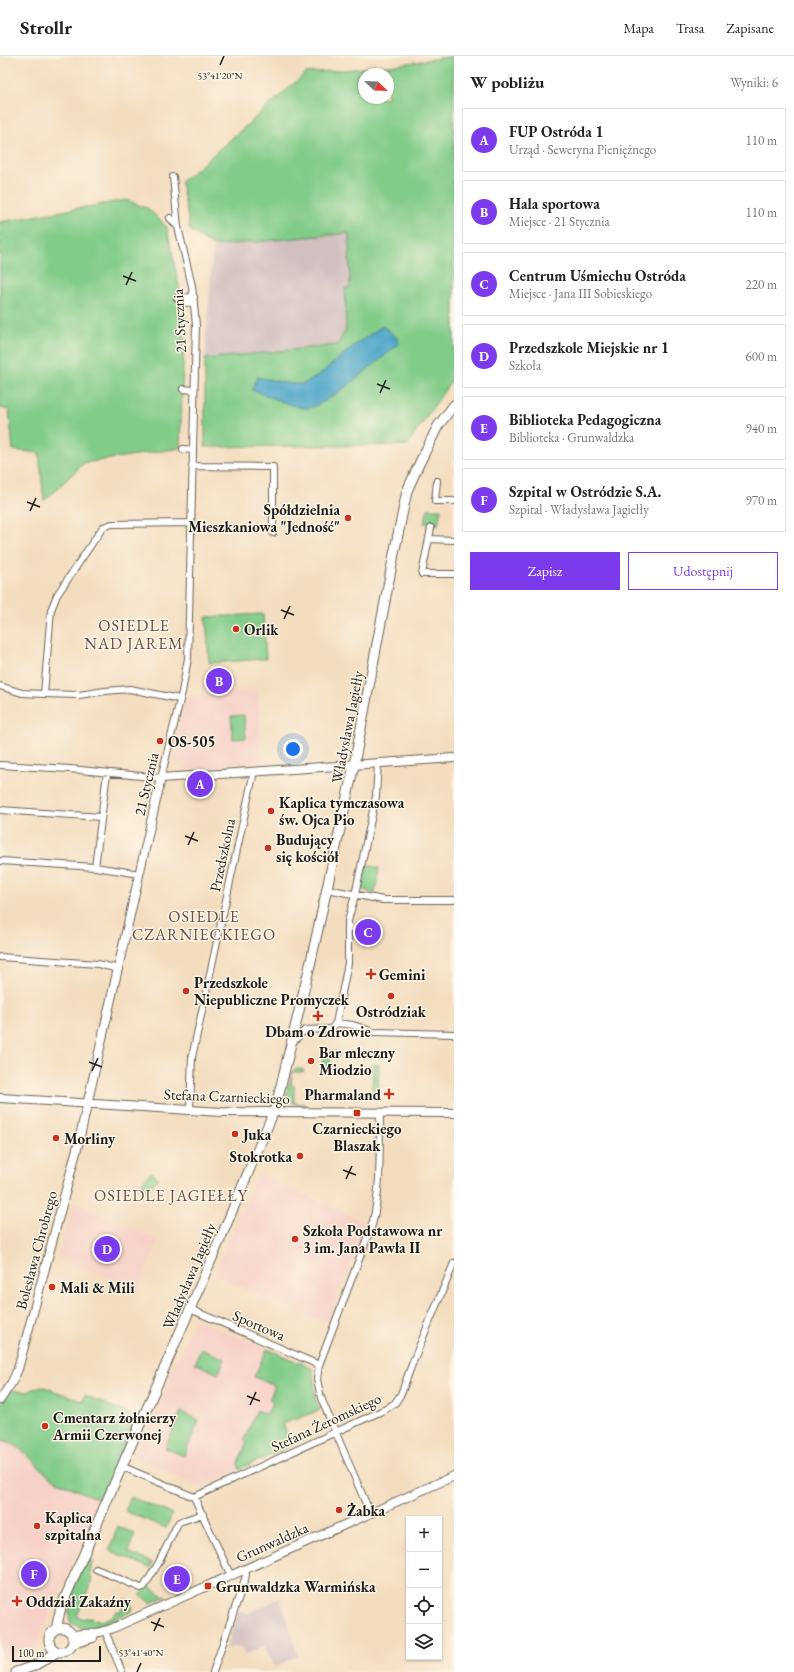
<!DOCTYPE html>
<html lang="pl">
<head>
<meta charset="utf-8">
<style>
	:root { --surface:#fff; --page:#f2f2f2; --text:#222; --muted:#767676; --line:#e0e0e0; --accent:#7c3aed }
	body { margin:0; font-family:"EB Garamond",serif; background:var(--page); color:var(--text) }
	.controls { position:absolute; right:12px; bottom:12px; display:grid; overflow:hidden; border-radius:0px; box-shadow:0 1px 3px #0004 }
	.controls button { width:36px; height:36px; display:grid; place-items:center; padding:0; border:0; border-bottom:1px solid var(--line); background:var(--surface); color:var(--text); font:20px sans-serif }
	.compass { position:absolute; left:358px; top:12px; width:36px; height:36px; border-radius:50%; background:var(--surface); box-shadow:0 1px 3px #0004; rotate:113deg }
	.scale { position:absolute; left:12px; bottom:10px; width:89px; box-sizing:border-box; padding-left:4px; border:2px solid #1c1c1c; border-top:0; font-size:11px; line-height:14px; white-space:nowrap; color:#1c1c1c; -webkit-text-stroke:3px #fcf5e5; paint-order:stroke }
	.you { position:absolute; left:293px; top:693px; width:14px; height:14px; margin:-10px; border:3px solid #fff; border-radius:50%; background:#1a73e8; box-shadow:0 0 0 6px #1a73e833 }
	.badge { display:grid; place-items:center; width:26px; height:26px; border-radius:50%; background:var(--accent); color:#fff; font-size:13px; font-weight:700 }
	.pin { position:absolute; translate:-50% -50%; border:2px solid #fff; box-shadow:0 1px 4px #0006 }
	.list { margin:0; padding:0; list-style:none }
	h2 { display:flex; justify-content:space-between; align-items:center; height:52px; margin:0; padding:0 16px; font-size:17px }
	h2 small { font-size:13px; font-weight:400; color:var(--muted) }
	.list li { display:grid; grid-template-columns:26px 1fr auto; gap:12px; align-items:center; box-sizing:border-box; height:64px; margin:0 8px 8px; padding:0 8px; border:1px solid var(--line); border-radius:0px }
	.list b { display:block; font-size:15px; white-space:nowrap }
	.list p { margin:0; font-size:13px; white-space:nowrap; color:var(--muted) }
	.list em { font-size:13px; font-style:normal; color:var(--muted) }
	.actions { display:flex; gap:8px; padding:12px 16px }
	.actions a { flex:1; padding:9px 0; border:1px solid var(--accent); border-radius:0px; text-align:center; font-size:14px; color:var(--accent) }
	.actions .main { background:var(--accent); color:#fff }
	.icon { flex:none; width:22px; height:22px; fill:none; stroke:currentColor; stroke-width:2; stroke-linecap:round; stroke-linejoin:round }
	.map { position:relative; flex:none; width:454px; height:1616px; overflow:hidden }
	header { display:flex; align-items:center; gap:24px; box-sizing:border-box; height:56px; padding:0 20px; background:var(--surface); border-bottom:1px solid var(--line) }
	header strong { font-size:19px }
	nav { display:flex; gap:22px; margin-inline-start:auto; font-size:14px }
	main { display:flex }
	aside { flex:1; background:var(--surface) }
	.map>svg:first-child { display:block }
</style>
</head>
<body>
<header>
<strong>Strollr</strong>
<nav><a>Mapa</a><a>Trasa</a><a>Zapisane</a></nav>
</header>
<main>
<div class="map">
<svg width="454" height="1616" viewBox="0 0 454 1616">
	<rect width="100%" height="100%" fill="#fcf5e5"/>
	<filter id="ink" filterUnits="userSpaceOnUse"><feTurbulence type="fractalNoise" baseFrequency=".025" numOctaves="2"/><feDisplacementMap in="SourceGraphic" scale="8" xChannelSelector="R" yChannelSelector="G"/><feConvolveMatrix kernelMatrix="1 2 1 2 8 2 1 2 1" color-interpolation-filters="sRGB"/></filter>
	<filter id="wash" filterUnits="userSpaceOnUse"><feTurbulence type="fractalNoise" baseFrequency=".012" numOctaves="4" result="noise"/><feDisplacementMap in="SourceGraphic" scale="16" xChannelSelector="R" yChannelSelector="G"/><feGaussianBlur stdDeviation="0.9" result="paint"/><feColorMatrix in="noise" values="0 0 0 0 0 0 0 0 0 0 0 0 0 0 0 0 0 1.4 0 .05"/><feComposite in="paint" operator="in"/></filter>
	<g filter="url(#wash)">
		<rect width="100%" height="100%" fill="#f4ddbf"/>
		<path fill="#f7d1c8" d="M258,635L262,709L183,714L182,709L171,706L186,640Z
			M258,1118L367,1167L342,1234H340L337,1239L339,1242L329,1268L214,1219Z
			M72,1147L158,1184L137,1234L112,1222L58,1203Z
			M195,1263L267,1293L254,1321L276,1330L269,1344L273,1346L267,1358L257,1354L244,1384L247,1386L238,1407L239,1413L201,1430L135,1402Z
			M3,1384L18,1391L50,1420L100,1444L35,1593L31,1599L13,1606L0,1600V1385Z"/>
		<path fill="#d2bfc0" d="M349,177L350,232H345L346,274L337,289L205,303L213,190Z
			M280,1542L298,1600L275,1611L264,1589L245,1599L241,1592L232,1591L226,1593L239,1555L249,1557Z"/>
		<path fill="#82cc89" stroke="#4f7452" fill-rule="evenodd" d="M454,0V321L407,389L205,391V303L337,289L346,274L345,232H350L349,177L213,190L190,174L181,125L198,112L306,17L388,10ZM364,18H388V42H364Z
			M126,144L149,153L167,171L185,260L180,392L84,407L44,445L39,397L13,394L9,354L0,352V166Z
			M428,453H441L438,470L424,467Z
			M263,558L266,603L209,607L206,561Z
			M244,659L246,682L233,683L231,660Z
			M364,808L379,812L375,838L359,832Z
			M323,995L339,996V1001L330,1000L331,1012H322Z
			M373,1008H379L378,1040H372Z
			M295,1013H303L304,1016H294L292,1018L291,1028L294,1030V1046L297,1048H306V1050C297,1050 292,1047 286,1040L292,1017Z
			M151,1116L158,1122L146,1136L139,1130Z
			M201,1293L225,1303L218,1318L195,1307Z
			M267,1293L312,1312L314,1319L315,1343L320,1354L283,1368L291,1390L239,1413L238,1407L247,1386L244,1384L257,1354L267,1358L273,1346L269,1344L275,1330L254,1321Z
			M44,1331L82,1345L85,1339L136,1361L100,1444C85,1437 62,1429 49,1420C37,1411 16,1382 0,1385V1348L11,1334L28,1336L32,1333Z
			M181,1356L199,1364L184,1400L165,1392Z
			M131,1441L172,1458L166,1472L125,1455Z
			M118,1470L135,1478L128,1496L153,1507L150,1512L109,1494Z
			M87,1503L92,1505L90,1519L93,1526L91,1527L77,1560L84,1563L86,1561L89,1563L90,1561L94,1565L95,1563L101,1565L113,1560L116,1555L120,1556L123,1549L120,1548L125,1543L131,1545L133,1552L132,1555L105,1567L86,1573L71,1567C63,1549 80,1520 87,1503Z
			M149,1530L162,1539L166,1540L151,1547L140,1539Z"/>
		<path fill="#4ba6c9" stroke="#346172" d="M383,270L396,281L399,288C381,302 327,350 308,352C295,353 265,338 252,334L257,321L291,328H304L319,319L356,288Z"/>
	</g>
	<g filter="url(#ink)">
		<g fill="none" stroke-linecap="round" stroke-linejoin="round">
			<defs>
				<path id="minor" d="M170,162L178,171
					M177,242L194,241
					M184,247L194,246
					M183,333L194,334
					M183,393L193,394
					M192,410L273,411V477
					M437,425L435,445H454
					M431,472L422,518H454
					M429,483L454,484
					M0,630L22,637L44,638
					M180,643L130,633L105,635L79,639L44,638L51,554L57,539L103,471L112,468L191,467
					M378,707L376,740L355,839L348,865V907L336,967L353,969L374,976L454,978
					M0,709L70,713L161,722L182,636L188,602L196,269L192,230L178,171L173,121
					M0,754L101,761
					M0,805L95,811L140,818
					M95,811L107,717
					M327,833L383,844H454
					M0,901L98,908L119,913
					M293,986L305,974L331,973L336,967
					M190,1054L192,1001L254,715
					M190,1253L319,1309
					M121,1410L194,1441L231,1520
					M194,1441L386,1353L395,1347L401,1338L414,1303L454,1207
					M370,1457L321,1342L317,1323L319,1309L372,1169C382,1131 379,1095 380,1057
					M96,1513L141,1532L144,1531L158,1508L176,1471L179,1466L203,1458
					M105,1575L122,1616
					M213,1616L245,1523L246,1518L244,1514"/>
				<path id="tertiary" d="M0,1042L221,1056L454,1057
					M0,1344L12,1326L18,1313L78,1089L161,722L454,702
					M73,1579L96,1577L111,1573L454,1420
					M73,1588L93,1582"/>
				<path id="secondary" d="M49 1584a12 12 0 1 1 24 0a12 12 0 1 1-24 0Z
					M56,1573L61,1551L222,1179L276,1050L311,905L354,709L394,498L407,435L420,406L438,370L454,349
					M16,1616L34,1610L57,1596"/>
			</defs>
			<use href="#minor" stroke="#686055" stroke-width="8"/>
			<use href="#tertiary" stroke="#686055" stroke-width="10"/>
			<use href="#secondary" stroke="#686055" stroke-width="11"/>
			<use href="#minor" stroke="#fff" stroke-width="6"/>
			<use href="#tertiary" stroke="#fff" stroke-width="8"/>
			<use href="#secondary" stroke="#fff" stroke-width="9"/>
		</g>
	</g>
	<path fill="none" stroke="#1c1c1c" stroke-width="1.5" d="M220,9L224,0M123,220L136,225M126,229L132,216M377,328L390,333M380,337L386,324M27,446L40,451M30,455L36,442M281,554L294,559M284,563L290,550M185,780L198,785M188,789L194,776M89,1006L102,1011M92,1015L98,1002M343,1114L356,1119M346,1123L352,1110M247,1340L260,1345M250,1349L256,1336M151,1566L164,1571M154,1575L160,1562M137,1616L141,1607"/>
	<g fill="#c8321e" stroke="#fcf5e5" stroke-width="1.5">
		<circle cx="348" cy="462" r="4"/>
		<circle cx="236" cy="573" r="4"/>
		<circle cx="160" cy="685" r="4"/>
		<circle cx="271" cy="755" r="4"/>
		<circle cx="268" cy="792" r="4"/>
		<path d="M369 912h4v4h4v4h-4v4h-4v-4h-4v-4h4z"/>
		<circle cx="186" cy="935" r="4"/>
		<circle cx="391" cy="940" r="4"/>
		<path d="M316 954h4v4h4v4h-4v4h-4v-4h-4v-4h4z"/>
		<circle cx="311" cy="1005" r="4"/>
		<path d="M387 1032h4v4h4v4h-4v4h-4v-4h-4v-4h4z"/>
		<rect x="353" y="1053" width="8" height="8" rx="2"/>
		<circle cx="235" cy="1078" r="4"/>
		<circle cx="56" cy="1082" r="4"/>
		<circle cx="300" cy="1100" r="4"/>
		<circle cx="295" cy="1183" r="4"/>
		<circle cx="52" cy="1231" r="4"/>
		<circle cx="45" cy="1370" r="4"/>
		<circle cx="339" cy="1454" r="4"/>
		<circle cx="37" cy="1470" r="4"/>
		<rect x="204" y="1526" width="8" height="8" rx="2"/>
		<path d="M15 1539h4v4h4v4h-4v4h-4v-4h-4v-4h4z"/>
	</g>
	<g text-anchor="middle" dominant-baseline="central" stroke-width="3" stroke-linejoin="round" paint-order="stroke">
		<g font-size="15" fill="#1c1c1c" stroke="#fcf5e5">
			<text transform="translate(179 265) rotate(-93)">21 Stycznia</text>
			<text transform="translate(347 671) rotate(-79)">Władysława Jagiełły</text>
			<text transform="translate(146 728) rotate(-77)">21 Stycznia</text>
			<text transform="translate(222 799) rotate(-78)">Przedszkolna</text>
			<text transform="translate(227 1040) rotate(2)">Stefana Czarnieckiego</text>
			<text transform="translate(36 1194) rotate(-75)">Bolesława Chrobrego</text>
			<text transform="translate(189 1220) rotate(-67)">Władysława Jagiełły</text>
			<text transform="translate(259 1269) rotate(23)">Sportowa</text>
			<text transform="translate(326 1366) rotate(-25)">Stefana Żeromskiego</text>
			<text transform="translate(272 1486) rotate(-24)">Grunwaldzka</text>
		</g>
		<g font-size="15" font-weight="bold" fill="#1c1c1c" stroke="#fcf5e5" text-anchor="start">
			<text x="340" y="453" text-anchor="end">Spółdzielnia<tspan x="340" dy="17">Mieszkaniowa "Jedność"</tspan></text>
			<text x="244" y="573">Orlik</text>
			<text x="168" y="685">OS-505</text>
			<text x="279" y="746">Kaplica tymczasowa<tspan x="279" dy="17">św. Ojca Pio</tspan></text>
			<text x="276" y="783">Budujący<tspan x="276" dy="17">się kościół</tspan></text>
			<text x="379" y="918">Gemini</text>
			<text x="194" y="926">Przedszkole<tspan x="194" dy="17">Niepubliczne Promyczek</tspan></text>
			<text x="391" y="955" text-anchor="middle">Ostródziak</text>
			<text x="318" y="975" text-anchor="middle">Dbam o Zdrowie</text>
			<text x="319" y="996">Bar mleczny<tspan x="319" dy="17">Miodzio</tspan></text>
			<text x="381" y="1038" text-anchor="end">Pharmaland</text>
			<text x="357" y="1072" text-anchor="middle">Czarnieckiego<tspan x="357" dy="17">Blaszak</tspan></text>
			<text x="243" y="1078">Juka</text>
			<text x="64" y="1082">Morliny</text>
			<text x="292" y="1100" text-anchor="end">Stokrotka</text>
			<text x="303" y="1174">Szkoła Podstawowa nr<tspan x="303" dy="17">3 im. Jana Pawła II</tspan></text>
			<text x="60" y="1231">Mali &amp; Mili</text>
			<text x="53" y="1361">Cmentarz żołnierzy<tspan x="53" dy="17">Armii Czerwonej</tspan></text>
			<text x="347" y="1454">Żabka</text>
			<text x="45" y="1461">Kaplica<tspan x="45" dy="17">szpitalna</tspan></text>
			<text x="216" y="1530">Grunwaldzka Warmińska</text>
			<text x="26" y="1545">Oddział Zakaźny</text>
		</g>
		<g font-size="16" letter-spacing="1" fill="#674c4a" stroke="#fcf5e5">
			<text x="134" y="569">OSIEDLE<tspan x="134" dy="18">NAD JAREM</tspan></text>
			<text x="204" y="860">OSIEDLE<tspan x="204" dy="18">CZARNIECKIEGO</tspan></text>
			<text x="171" y="1139">OSIEDLE JAGIEŁŁY</text>
		</g>
	</g>
	<g font-size="10" text-anchor="middle" fill="#1c1c1c" stroke="#fcf5e5" stroke-width="3" stroke-linejoin="round" paint-order="stroke">
		<text x="220" y="23">53°41'20"N</text>
		<text x="141" y="1600">53°41'40"N</text>
	</g>
</svg>
<div class="controls">
<button>+</button>
<button>−</button>
<button><svg class="icon" aria-label="locate" viewBox="0 0 24 24"><circle cx="12" cy="12" r="6"/><path d="M12 2v4M12 18v4M2 12h4M18 12h4"/></svg></button>
<button><svg class="icon" aria-label="layers" viewBox="0 0 24 24"><path d="M12 4l9 5-9 5-9-5zM3 14l9 5 9-5"/></svg></button>
</div>
<svg class="compass" viewBox="-18 -18 36 36"><path d="M0-13l5 13h-10z" fill="#e53935"/><path d="M0 13l5-13h-10z" fill="#767676"/></svg>
<div class="scale">100 m</div>
<div class="you"></div>
<div class="pin badge" style="left:200px;top:728px">A</div>
<div class="pin badge" style="left:219px;top:625px">B</div>
<div class="pin badge" style="left:368px;top:876px">C</div>
<div class="pin badge" style="left:107px;top:1193px">D</div>
<div class="pin badge" style="left:177px;top:1523px">E</div>
<div class="pin badge" style="left:34px;top:1518px">F</div>
</div>
<aside>
<h2>W pobliżu<small>Wyniki: 6</small></h2>
<ul class="list">
<li><span class="badge">A</span><div><b>FUP Ostróda 1</b><p>Urząd · Seweryna Pieniężnego</p></div><em>110 m</em></li>
<li><span class="badge">B</span><div><b>Hala sportowa</b><p>Miejsce · 21 Stycznia</p></div><em>110 m</em></li>
<li><span class="badge">C</span><div><b>Centrum Uśmiechu Ostróda</b><p>Miejsce · Jana III Sobieskiego</p></div><em>220 m</em></li>
<li><span class="badge">D</span><div><b>Przedszkole Miejskie nr 1</b><p>Szkoła</p></div><em>600 m</em></li>
<li><span class="badge">E</span><div><b>Biblioteka Pedagogiczna</b><p>Biblioteka · Grunwaldzka</p></div><em>940 m</em></li>
<li><span class="badge">F</span><div><b>Szpital w Ostródzie S.A.</b><p>Szpital · Władysława Jagiełły</p></div><em>970 m</em></li>
</ul>
<div class="actions"><a class="main">Zapisz</a><a>Udostępnij</a></div>
</aside>
</main>
</body>
</html>
